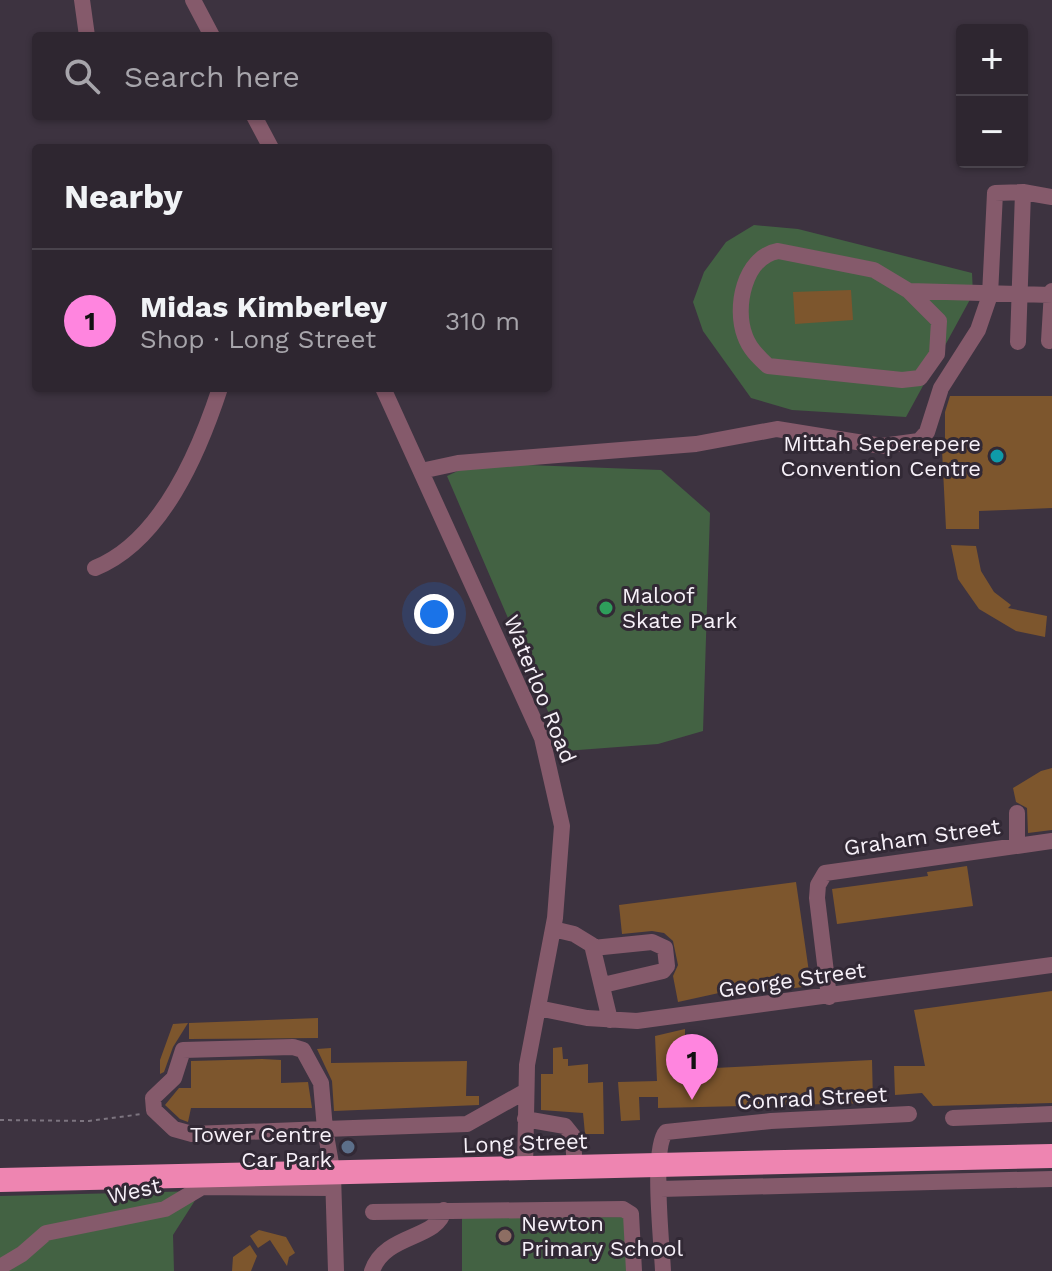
<!DOCTYPE html>
<html lang="en">
<head>
<meta charset="utf-8">
<style>
	:root { --surface:#2e2630; --page:#362e38; --text:#f1f3f6; --muted:#a7a5ab; --line:#49434c; --accent:#ff85df }
	body { margin:0; font-family:"Work Sans",sans-serif; background:var(--page); color:var(--text) }
	.controls { position:absolute; right:24px; top:24px; display:grid; overflow:hidden; border-radius:8px; box-shadow:0 2px 6px #0004 }
	.controls button { width:72px; height:72px; display:grid; place-items:center; padding:0; border:0; border-bottom:2px solid var(--line); background:var(--surface); color:var(--text); font:40px sans-serif }
	.you { position:absolute; left:434px; top:614px; width:28px; height:28px; margin:-20px; border:6px solid #fff; border-radius:50%; background:#1a73e8; box-shadow:0 0 0 12px #1a73e833 }
	.badge { display:grid; place-items:center; width:52px; height:52px; border-radius:50%; background:var(--accent); color:#111; font-size:26px; font-weight:700 }
	.pin { position:absolute; translate:-50% -66px; filter:drop-shadow(0 2px 4px #0008) }
	.pin::after { content:''; position:absolute; top:42px; width:28px; height:24px; background:inherit; clip-path:polygon(0 0,100% 0,50% 100%) }
	.list { margin:0; padding:0; list-style:none }
	h2 { display:flex; justify-content:space-between; align-items:center; height:104px; margin:0; padding:0 32px; font-size:34px }
	h2 small { font-size:26px; font-weight:400; color:var(--muted) }
	.list li { display:grid; grid-template-columns:52px 1fr auto; gap:24px; align-items:center; box-sizing:border-box; height:144px; padding:0 32px; border-top:2px solid var(--line) }
	.list b { display:block; font-size:30px; white-space:nowrap }
	.list p { margin:0; font-size:26px; white-space:nowrap; color:var(--muted) }
	.list em { font-size:26px; font-style:normal; color:var(--muted) }
	.icon { flex:none; width:44px; height:44px; fill:none; stroke:currentColor; stroke-width:2; stroke-linecap:round; stroke-linejoin:round }
	.map { position:relative; flex:none; width:1052px; height:1271px; overflow:hidden }
	.search { position:absolute; background:var(--surface); box-shadow:0 2px 6px #0004; left:32px; top:32px; width:520px; height:88px; display:flex; align-items:center; gap:20px; box-sizing:border-box; padding:0 28px; border-radius:8px; color:var(--muted); font-size:30px }
	.panel { position:absolute; background:var(--surface); box-shadow:0 2px 6px #0004; left:32px; top:144px; width:520px; height:248px; border-radius:8px }
	.map>svg:first-child { display:block }
</style>
</head>
<body>
<div class="map">
<svg width="1052" height="1271" viewBox="0 0 1052 1271">
	<rect width="100%" height="100%" fill="#3d3340"/>
	<path fill="#436243" d="M754,225L798,229L972,273L973,294L906,417L792,410L751,398L703,331L693,302L704,272L726,242Z
		M475,463L661,470L710,513L703,731L658,744L565,751L447,476Z
		M201,1191L173,1235L174,1271H0V1196Z
		M626,1217L628,1271H462V1218Z"/>
	<path fill="#7d562d" d="M851,290L853,320L795,324L793,292Z
		M950,396H1052V508L979,511V529H946L942,450H945V412Z
		M951,545L976,546L981,571L994,592L1011,605L1008,608L1047,616L1045,637L1016,631L979,609L958,579Z
		M1052,768V830L1028,833L1027,808L1016,802L1013,788L1041,771Z
		M967,866L973,906L837,924L832,889L928,876L927,872Z
		M796,882L811,986L729,996L728,991L678,1002L673,976L678,965L673,941L664,933L652,931L622,934L619,905Z
		M1052,991V1103L933,1106L922,1093L895,1095L894,1066H925L914,1010Z
		M318,1018V1038L189,1039V1023Z
		M188,1023L173,1047L164,1072L160,1074V1060L173,1024Z
		M685,1029V1062L715,1060V1068L872,1060L873,1103L658,1108V1097H639L640,1120L621,1121L618,1082L657,1081L655,1036Z
		M562,1047L563,1059H568V1066L588,1064V1083L603,1082L604,1134H585L583,1113L541,1110V1074H553V1048Z
		M331,1048V1063L467,1061L466,1096H479V1105L334,1111L332,1081L317,1049Z
		M262,1059L281,1060V1083L308,1082L312,1108H191L188,1122L180,1119L165,1105L179,1088H191V1061Z
		M259,1230L286,1237L295,1253L289,1257L287,1266L270,1240L258,1248L250,1236Z
		M250,1245L257,1256L251,1271H232L233,1257Z"/>
	<g fill="none" stroke-linecap="round" stroke-linejoin="round">
		<path stroke="#7c747f" stroke-width="2" stroke-dasharray="4 4" stroke-linecap="butt" d="M0,1120L89,1121L142,1114"/>
		<path stroke="#855a6b" stroke-width="16" d="M82,0L87,36
			M193,0L212,36
			M254,116L271,148
			M909,291L939,321L937,354L920,378L902,380L768,366C758,357 749,348 745,336C734,308 744,257 778,251L874,270L909,291L1052,295
			M1049,341L1052,291
			M1018,342L1023,192
			M383,388L542,738L562,826L555,918L527,1065L525,1169
			M421,471L458,463L696,444L777,429L882,446L919,441L927,432L941,388L978,330L990,295L995,193L1023,192L1052,197
			M95,568C162,541 199,452 220,388
			M1017,846V813
			M553,929L574,934L592,945L610,1020
			M593,948L652,942L665,948L667,966L663,971L603,985
			M829,997L817,898L818,885L825,873L1052,841
			M538,1008L587,1018L637,1021L1052,965
			M293,1047L303,1050L321,1083L325,1129L192,1134L174,1129L154,1110L153,1098L174,1078L183,1050Z
			M953,1118L1052,1114
			M525,1119L565,1126L573,1136L574,1154
			M660,1189L1052,1179
			M373,1212L623,1209L631,1214L634,1271
			M0,1267L22,1254L46,1233L165,1209L202,1187L333,1188
			M336,1271L333,1175L325,1129L467,1124L526,1091
			M372,1271C385,1233 438,1240 444,1210
			M663,1271C662,1245 651,1148 666,1132L771,1121L909,1114"/>
		<path stroke="#ee85b1" stroke-width="24" d="M0,1180L1052,1156"/>
	</g>
	<circle fill="#0f9aa8" stroke="#322935" stroke-width="3" cx="997" cy="456" r="8"/>
	<circle fill="#2e9e5b" stroke="#322935" stroke-width="3" cx="606" cy="608" r="8"/>
	<circle fill="#5c6f8a" stroke="#322935" stroke-width="3" cx="348" cy="1147" r="8"/>
	<circle fill="#8d6e63" stroke="#322935" stroke-width="3" cx="505" cy="1236" r="8"/>
	<g text-anchor="middle" dominant-baseline="central" stroke-width="6" stroke-linejoin="round" paint-order="stroke">
		<g font-size="22" fill="#f7f1f9" stroke="#322935" text-anchor="end">
			<text x="981" y="443">Mittah Seperepere<tspan x="981" dy="25">Convention Centre</tspan></text>
			<text x="622" y="595" text-anchor="start">Maloof<tspan x="622" dy="25">Skate Park</tspan></text>
			<text x="332" y="1134">Tower Centre<tspan x="332" dy="25">Car Park</tspan></text>
			<text x="521" y="1223" text-anchor="start">Newton<tspan x="521" dy="25">Primary School</tspan></text>
		</g>
		<g font-size="22" fill="#f7f1f9" stroke="#322935">
			<text transform="translate(540 689) rotate(68)">Waterloo Road</text>
			<text transform="translate(922 837) rotate(-8)">Graham Street</text>
			<text transform="translate(792 980) rotate(-8)">George Street</text>
			<text transform="translate(812 1098) rotate(-3)">Conrad Street</text>
			<text transform="translate(525 1143) rotate(-2)">Long Street</text>
			<text transform="translate(134 1191) rotate(-13)">West</text>
		</g>
	</g>
</svg>
<div class="controls">
<button>+</button>
<button>−</button>
</div>
<div class="you"></div>
<div class="pin badge" style="left:692px;top:1100px">1</div>
<div class="search"><svg class="icon" aria-label="search" viewBox="0 0 24 24"><circle cx="10" cy="10" r="6"/><path d="M15 15l6 6"/></svg>Search here</div>
<section class="panel">
<h2>Nearby<small></small></h2>
<ul class="list">
<li><span class="badge">1</span><div><b>Midas Kimberley</b><p>Shop · Long Street</p></div><em>310 m</em></li>
</ul>
</section>
</div>
</body>
</html>
